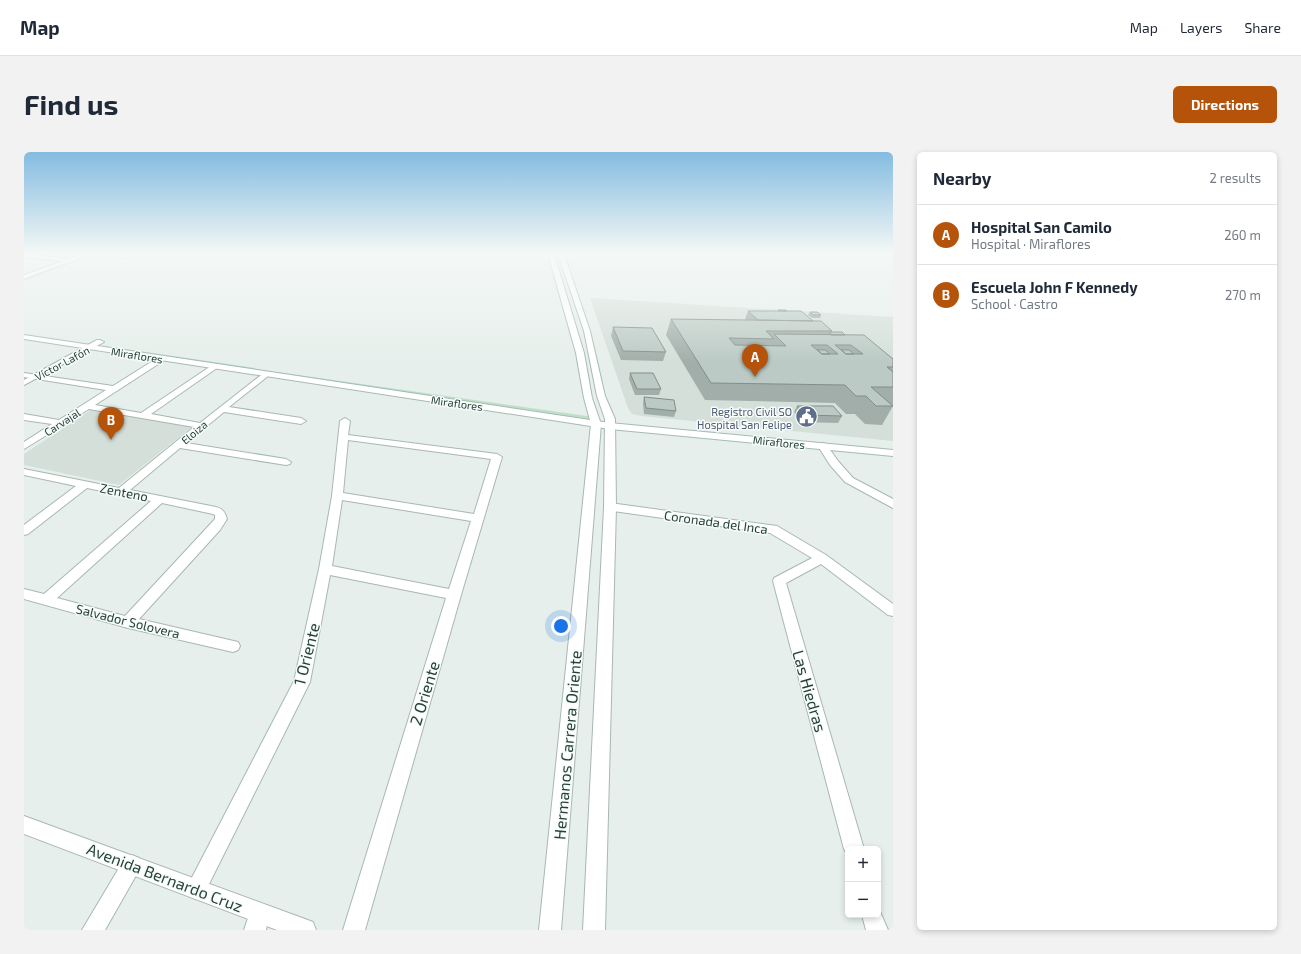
<!DOCTYPE html>
<html lang="en">
<head>
<meta charset="utf-8">
<style>
	:root { --surface:#fff; --page:#f2f2f3; --text:#1f2937; --muted:#747a83; --line:#e0e1e3; --accent:#b45309 }
	body { margin:0; font-family:"Exo 2",sans-serif; background:var(--page); color:var(--text) }
	.controls { position:absolute; right:12px; bottom:12px; display:grid; overflow:hidden; border-radius:6px; box-shadow:0 2px 6px #0003 }
	.controls button { width:36px; height:36px; display:grid; place-items:center; padding:0; border:0; border-bottom:1px solid var(--line); background:var(--surface); color:var(--text); font:20px sans-serif }
	.you { position:absolute; left:537px; top:474px; width:14px; height:14px; margin:-10px; border:3px solid #fff; border-radius:50%; background:#1a73e8; box-shadow:0 0 0 6px #1a73e833 }
	.badge { display:grid; place-items:center; width:26px; height:26px; border-radius:50%; background:var(--accent); color:#fff; font-size:13px; font-weight:700 }
	.pin { position:absolute; translate:-50% -33px; filter:drop-shadow(0 1px 2px #0008) }
	.pin::after { content:''; position:absolute; top:21px; width:14px; height:12px; background:inherit; clip-path:polygon(0 0,100% 0,50% 100%) }
	.list { margin:0; padding:0; list-style:none }
	h2 { display:flex; justify-content:space-between; align-items:center; height:52px; margin:0; padding:0 16px; font-size:17px }
	h2 small { font-size:13px; font-weight:400; color:var(--muted) }
	.list li { display:grid; grid-template-columns:26px 1fr auto; gap:12px; align-items:center; box-sizing:border-box; height:60px; padding:0 16px; border-top:1px solid var(--line) }
	.list b { display:block; font-size:15px; white-space:nowrap }
	.list p { margin:0; font-size:13px; white-space:nowrap; color:var(--muted) }
	.list em { font-size:13px; font-style:normal; color:var(--muted) }
	.map { position:relative; flex:none; width:869px; height:778px; overflow:hidden; border-radius:6px }
	header { display:flex; align-items:center; gap:24px; box-sizing:border-box; height:56px; padding:0 20px; background:var(--surface); border-bottom:1px solid var(--line) }
	header strong { font-size:19px }
	nav { display:flex; gap:22px; margin-inline-start:auto; font-size:14px }
	.intro { display:flex; align-items:center; justify-content:space-between; box-sizing:border-box; height:96px; padding:0 24px }
	h1 { margin:0; font-size:28px }
	.button { padding:10px 18px; border-radius:6px; background:var(--accent); color:#fff; font-size:14px; font-weight:700 }
	main { display:flex; gap:24px; padding:0 24px }
	aside { flex:1; background:var(--surface); border-radius:6px; box-shadow:0 2px 6px #0003 }
	.map>svg:first-child { display:block }
</style>
</head>
<body>
<header>
<strong>Map</strong>
<nav><a>Map</a><a>Layers</a><a>Share</a></nav>
</header>
<div class="intro"><h1>Find us</h1><a class="button">Directions</a></div>
<main>
<div class="map">
<svg width="869" height="778" viewBox="0 0 869 778">
	<rect width="100%" height="100%" fill="#e6efeb"/>
	<path fill="#d4dfda" d="M566,146L869,165V289L618,264L608,262L604,256Z
		M70,256L169,274L95,333L0,313V302Z"/>
	<path fill="#bfe0c8" d="M81,194L231,216L232,218L77,195Z
		M253,220L563,264L567,266L564,267L252,221Z"/>
	<g fill="none" stroke-linecap="round" stroke-linejoin="round">
		<defs>
			<path id="minor" d="M0,102L45,107L59,102H67L0,127V123L39,109L0,105Z
				M77,102H95L104,104L101,106Z
				M135,205H138L142,207L71,253L117,261L190,212L194,214L193,216L127,262L176,271L241,220H244V224L205,255L277,266L282,269L277,272L200,260L162,291L262,307L267,310L266,312L262,313L156,296L106,338L192,355C199,357 201,360 203,367L196,378L115,467L214,490L216,494L214,498L209,500L104,476L0,447V437L20,442L127,349L63,336L4,382L0,383V373L52,334L0,323V317L95,336L170,275L65,257L0,297V290L28,272L0,268V262L35,268L82,238L0,225V221L89,234ZM138,351L189,362L191,363V367L101,464L33,446Z
				M321,266L326,269L324,283L473,302L478,305L437,443L341,778H319L422,446L306,423L286,530L179,744L172,747L165,744L162,737L270,529L295,417L308,344L316,269ZM324,288L467,307L450,362L319,341ZM318,348L447,369L425,437L308,414Z
				M799,291L802,292L814,309L829,326L869,347V356L821,330L806,313L794,294Z
				M586,351L753,374L802,403L869,452V464L864,463L797,412L762,431L840,697H824V704L820,697L749,429L750,426L788,406L746,381L582,358L580,355L582,352Z
				M108,703L115,706L118,713L81,778H58L101,706Z
				M235,751L242,754L245,761L242,778H220L228,754Z
				M854,755L864,778H842L838,763H854Z"/>
			<path id="tertiary" d="M524,102H530L560,201L568,246L577,272L537,778H515L567,272L560,246L552,201Z
				M534,102H540L566,179L581,244L591,267L592,355L581,778H559L580,355L581,267L573,244L560,179Z
				M73,188H76L80,190L0,233V228Z
				M0,664L281,767L289,770L292,778H253L0,682Z"/>
			<path id="secondary" d="M0,183L586,271L869,298V304L586,277L0,187Z"/>
		</defs>
		<use href="#minor" stroke="#a8b8b2" stroke-width="2"/>
		<use href="#tertiary" stroke="#a8b8b2" stroke-width="2"/>
		<use href="#secondary" stroke="#a4bbb3" stroke-width="2"/>
		<use href="#minor" fill="#fff" fill-rule="evenodd"/>
		<use href="#tertiary" fill="#fff" fill-rule="evenodd"/>
		<use href="#secondary" fill="#fff" fill-rule="evenodd"/>
	</g>
	<path fill="#a1aea9" d="M754,158L763,159L789,169L808,179L807,180L821,183L869,207V253H868L869,254L858,273L841,272L831,262H822L811,251L681,248L642,183L647,167L722,168L721,167L724,159H754Z
		M786,160L797,163L796,166H788L784,163Z
		M589,175L642,200L639,209L597,208L587,184Z
		M606,221L637,237L635,243H611L605,227Z
		M620,245L652,259L650,265L620,262L619,251Z
		M773,254L818,264L814,271L778,270L770,260Z"/>
	<path fill="#bbcac4" stroke="#838d89" fill-rule="evenodd" d="M754,158H762L763,159H755Z
		M724,159H777L789,169L734,168Z
		M786,160H793L797,163H789Z
		M647,167L797,169L808,179H742L750,187L705,186L711,193L762,194L750,182L840,183L869,207V215H863L869,220V235H847L869,254H852L842,244H832L821,233L687,231ZM787,193H803L814,202H798ZM811,193H827L839,202H822Z
		M589,175L628,176L642,200L599,199Z
		M807,180H818L821,183H807L806,182Z
		M793,198H801L806,202H798Z
		M817,198H825L830,202H822Z
		M606,221H629L637,237H613Z
		M620,245L650,248L652,259L622,256Z
		M773,254H809L818,264L781,263Z"/>
	<linearGradient id="sky" x2="0" y2="1"><stop stop-color="#84bce0"/><stop offset="0.48" stop-color="#f4f8f6"/><stop offset="1" stop-color="#f4f8f6" stop-opacity="0"/></linearGradient>
	<rect width="869" height="211" fill="url(#sky)"/>
	<defs>
		<symbol id="civic-disc" viewBox="-11 -11 22 22"><circle r="9.5" fill="#5c6f8a" stroke="#f7fbf9"/><path d="M-.6-6.5H3V-4.5H.6V-3L4-1V1h2V6H-6V1h2V-1L-.6-3ZM-1.2 2.5V6h2.4V2.5Z" fill="#fff"/></symbol>
	</defs>
	<g fill-rule="evenodd">
		<use href="#civic-disc" x="770" y="252" width="25" height="25"/>
	</g>
	<g text-anchor="middle" dominant-baseline="central" stroke-width="3" stroke-linejoin="round" paint-order="stroke">
		<g font-size="11" fill="#24423a" stroke="#f7fbf9">
			<text transform="translate(113 203) rotate(9)">Miraflores</text>
			<text transform="translate(38 211) rotate(-28)">Víctor Lafón</text>
			<text transform="translate(433 251) rotate(8)">Miraflores</text>
			<text transform="translate(38 270) rotate(-33)">Carvajal</text>
			<text transform="translate(170 280) rotate(-40)">Eloiza</text>
			<text transform="translate(755 290) rotate(6)">Miraflores</text>
		</g>
		<g font-size="11" fill="#4e5e75" stroke="#f7fbf9" text-anchor="end">
			<text x="768" y="259">Registro Civil SO<tspan x="768" dy="13">Hospital San Felipe</tspan></text>
		</g>
		<g font-size="13" fill="#24423a" stroke="#f7fbf9">
			<text transform="translate(100 340) rotate(11)">Zenteno</text>
			<text transform="translate(692 370) rotate(8)">Coronada del Inca</text>
			<text transform="translate(104 469) rotate(14)">Salvador Solovera</text>
		</g>
		<g font-size="16" fill="#24423a" stroke="#f7fbf9">
			<text transform="translate(282 502) rotate(-76)">1 Oriente</text>
			<text transform="translate(786 539) rotate(74)">Las Hiedras</text>
			<text transform="translate(400 541) rotate(-73)">2 Oriente</text>
			<text transform="translate(543 593) rotate(-85)">Hermanos Carrera Oriente</text>
			<text transform="translate(141 725) rotate(21)">Avenida Bernardo Cruz</text>
		</g>
	</g>
</svg>
<div class="controls">
<button>+</button>
<button>−</button>
</div>
<div class="you"></div>
<div class="pin badge" style="left:731px;top:225px">A</div>
<div class="pin badge" style="left:87px;top:288px">B</div>
</div>
<aside>
<h2>Nearby<small>2 results</small></h2>
<ul class="list">
<li><span class="badge">A</span><div><b>Hospital San Camilo</b><p>Hospital · Miraflores</p></div><em>260 m</em></li>
<li><span class="badge">B</span><div><b>Escuela John F Kennedy</b><p>School · Castro</p></div><em>270 m</em></li>
</ul>
</aside>
</main>
</body>
</html>
